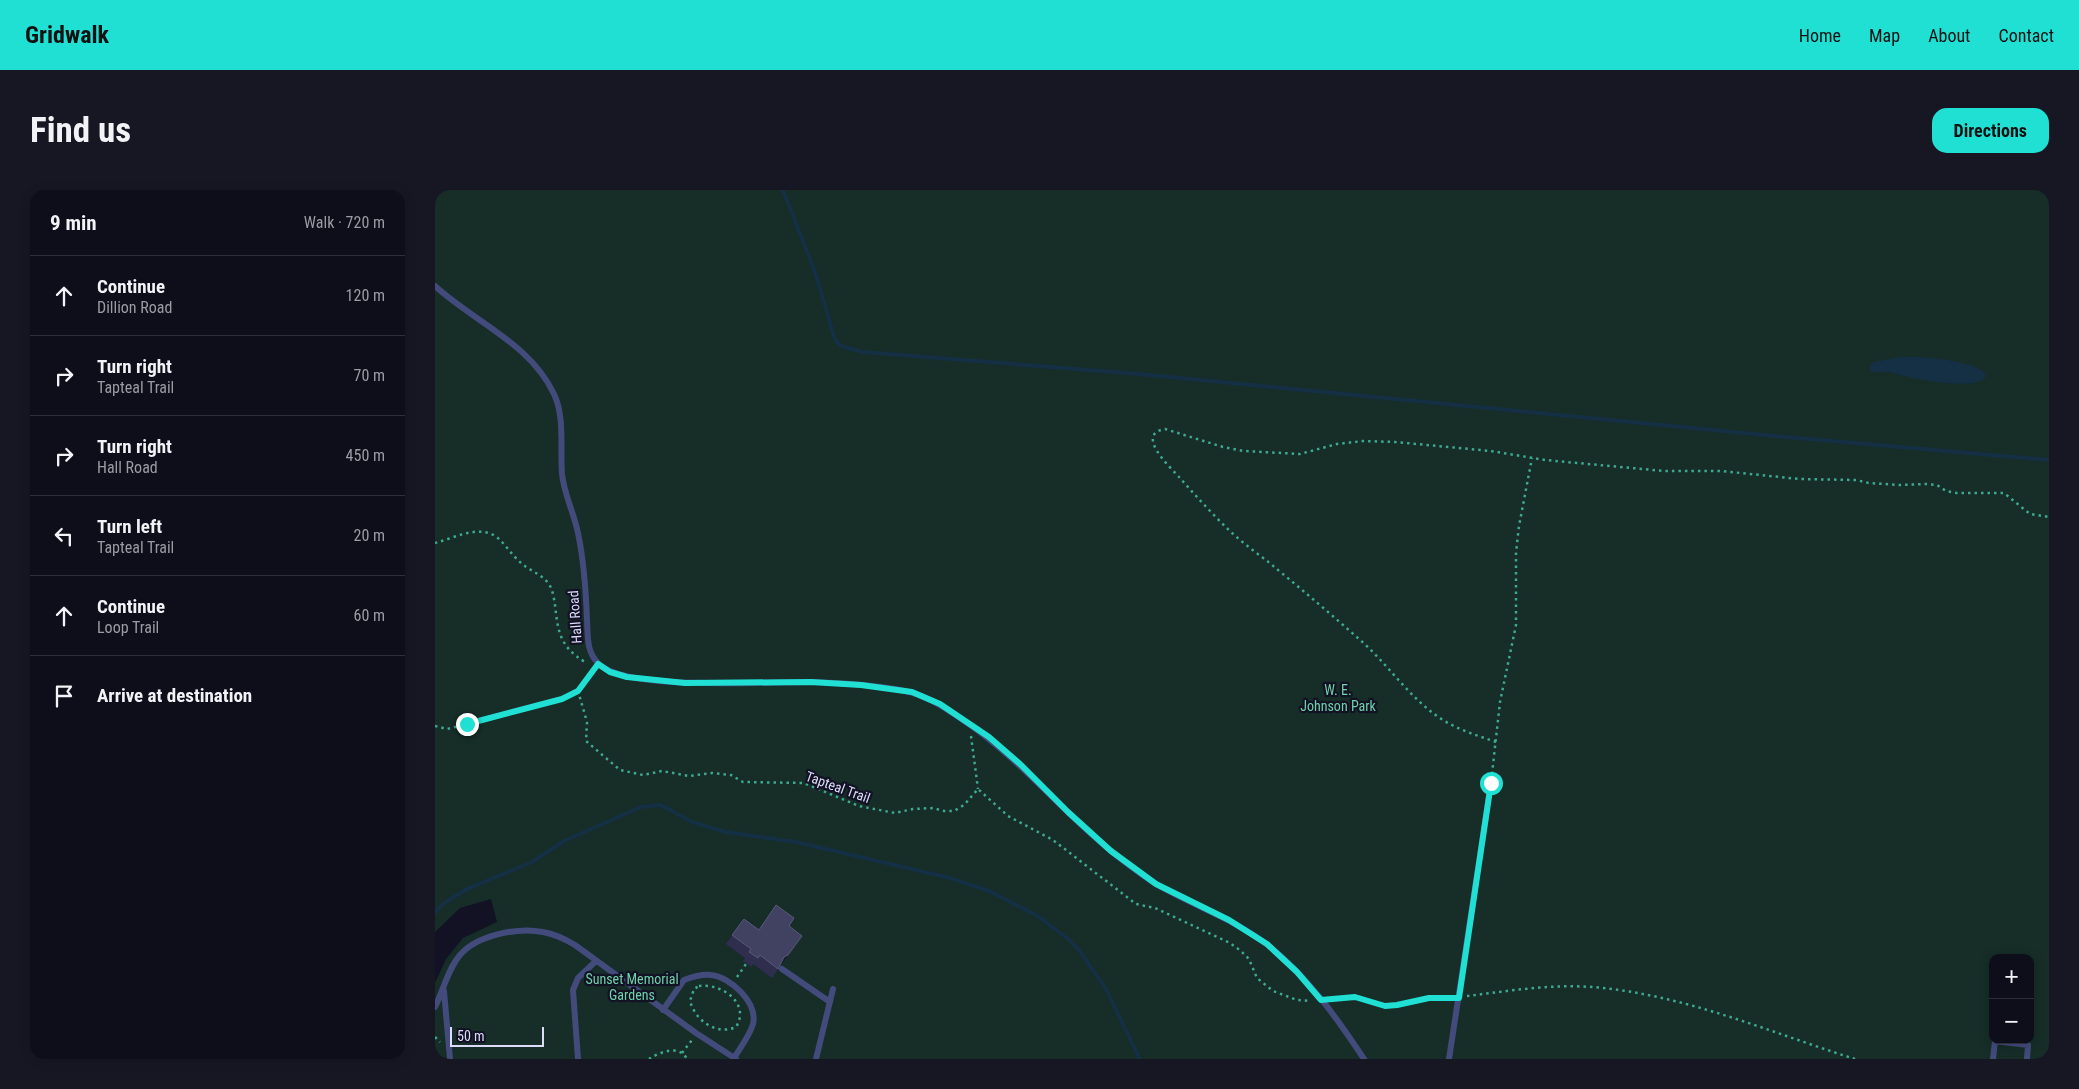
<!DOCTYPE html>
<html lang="en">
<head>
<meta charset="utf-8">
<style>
	:root { --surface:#0e0e1b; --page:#171724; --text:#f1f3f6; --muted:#9b9ca3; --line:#2e2e3a; --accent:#20e0d4 }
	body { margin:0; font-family:"Roboto Condensed",sans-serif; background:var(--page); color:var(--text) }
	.controls { position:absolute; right:15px; bottom:15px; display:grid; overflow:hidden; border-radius:10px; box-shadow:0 2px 12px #0003 }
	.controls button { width:45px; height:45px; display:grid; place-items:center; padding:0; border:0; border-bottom:1px solid var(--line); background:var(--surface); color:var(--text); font:25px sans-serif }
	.scale { position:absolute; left:15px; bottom:12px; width:94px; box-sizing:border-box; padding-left:5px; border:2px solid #dadcfa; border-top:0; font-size:14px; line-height:18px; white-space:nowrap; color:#dadcfa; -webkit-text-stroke:4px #121224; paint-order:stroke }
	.stop { position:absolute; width:15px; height:15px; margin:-11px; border:4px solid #20e0d4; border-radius:50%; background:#fff }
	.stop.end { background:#20e0d4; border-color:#fff; box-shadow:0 1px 5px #0008 }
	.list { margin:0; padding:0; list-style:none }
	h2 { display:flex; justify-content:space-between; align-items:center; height:65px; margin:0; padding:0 20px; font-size:21px }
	h2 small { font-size:16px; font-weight:400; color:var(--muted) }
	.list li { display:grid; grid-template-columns:32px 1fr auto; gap:15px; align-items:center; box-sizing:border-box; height:80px; padding:0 20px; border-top:1px solid var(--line) }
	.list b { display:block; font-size:19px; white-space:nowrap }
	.list p { margin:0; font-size:16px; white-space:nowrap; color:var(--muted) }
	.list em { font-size:16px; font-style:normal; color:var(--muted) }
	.icon { flex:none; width:28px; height:28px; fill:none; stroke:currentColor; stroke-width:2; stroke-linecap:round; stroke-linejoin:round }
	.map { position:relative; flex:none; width:1614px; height:869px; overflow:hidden; border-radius:15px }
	header { display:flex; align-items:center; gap:30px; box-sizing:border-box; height:70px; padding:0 25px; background:var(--accent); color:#111 }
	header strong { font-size:24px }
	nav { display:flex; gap:28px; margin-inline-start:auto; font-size:18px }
	.intro { display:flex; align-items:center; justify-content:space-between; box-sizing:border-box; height:120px; padding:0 30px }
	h1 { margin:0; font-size:35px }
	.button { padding:12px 22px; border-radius:15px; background:var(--accent); color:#111; font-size:18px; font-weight:700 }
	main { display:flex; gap:30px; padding:0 30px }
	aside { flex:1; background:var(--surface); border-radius:15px; box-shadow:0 2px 12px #0003 }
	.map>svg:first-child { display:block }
</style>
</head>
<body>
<header>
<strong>Gridwalk</strong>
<nav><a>Home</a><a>Map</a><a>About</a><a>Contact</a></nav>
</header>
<div class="intro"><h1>Find us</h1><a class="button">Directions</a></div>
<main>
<aside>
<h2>9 min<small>Walk · 720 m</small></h2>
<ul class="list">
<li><svg class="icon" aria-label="ahead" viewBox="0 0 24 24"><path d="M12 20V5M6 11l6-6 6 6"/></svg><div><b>Continue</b><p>Dillion Road</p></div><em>120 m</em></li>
<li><svg class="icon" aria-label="right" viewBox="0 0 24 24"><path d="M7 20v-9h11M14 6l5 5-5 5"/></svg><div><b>Turn right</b><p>Tapteal Trail</p></div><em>70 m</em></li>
<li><svg class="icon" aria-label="right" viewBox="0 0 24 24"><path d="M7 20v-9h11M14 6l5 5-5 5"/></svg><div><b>Turn right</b><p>Hall Road</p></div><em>450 m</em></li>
<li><svg class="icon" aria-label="left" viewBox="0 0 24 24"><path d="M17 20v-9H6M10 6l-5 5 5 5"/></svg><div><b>Turn left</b><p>Tapteal Trail</p></div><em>20 m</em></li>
<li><svg class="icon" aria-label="ahead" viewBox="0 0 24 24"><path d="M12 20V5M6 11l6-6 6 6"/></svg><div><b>Continue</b><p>Loop Trail</p></div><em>60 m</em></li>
<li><svg class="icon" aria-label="arrive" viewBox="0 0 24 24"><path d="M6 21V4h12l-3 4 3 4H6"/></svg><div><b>Arrive at destination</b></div></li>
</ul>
</aside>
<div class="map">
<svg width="1614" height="869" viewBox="0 0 1614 869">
	<rect width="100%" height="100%" fill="#121224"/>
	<path fill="#162d28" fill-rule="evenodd" d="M0,0H1614V869H0V793L11,769L28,748L62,732L56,709L25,718L0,742ZM1558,768H1595V850H1558Z"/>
	<path fill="#152f45" d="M1467,167C1483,166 1543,170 1551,185L1550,188C1538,200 1486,190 1469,186C1464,185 1460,183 1454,182C1448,181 1441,184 1435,181V176L1438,172Z"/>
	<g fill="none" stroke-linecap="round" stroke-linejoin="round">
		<path stroke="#152f45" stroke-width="4" d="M348,0L380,82L400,150L406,156L428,162L704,184L1329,245L1614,270
			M0,722L9,713L32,699L97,672L129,651L206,617L226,615L257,632L291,642L361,652L515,688L554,701L603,726L632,748L644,760L671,799L705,869"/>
		<path stroke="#40a891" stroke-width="2.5" stroke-dasharray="2.5 4" stroke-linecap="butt" d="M0,353C20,348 47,332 65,350C72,357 78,366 86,373C95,381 109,385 115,396C118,401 119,409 120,415C123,442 125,457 150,472
			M159,480L143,501L152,532L151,551L185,580L208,585L227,581L254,586L277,583L296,585L308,592L369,593L424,616L460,623L478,619L498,618L509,621H519L529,615L543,599L573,626L618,650L701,714L720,718L795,753L806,761L814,769L822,788L838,801L862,810L876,811
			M0,536L12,539L83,522L127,509L143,501
			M536,546L543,599
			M1061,552C1041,545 1020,539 1002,526C972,505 952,473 924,449C898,426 871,403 843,380C828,367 811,356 796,342C778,325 761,306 744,287C736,278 699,244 730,239L788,257L809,261L865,264L902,254L928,251L960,252L1056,261L1110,270L1229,281H1286L1364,289L1421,290L1434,293L1465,295L1491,294L1502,295L1511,301L1522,303H1569L1595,324L1614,327
			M1057,584L1065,512L1081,435V363L1084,336L1097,268
			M302,787L311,774
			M264,796C286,793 316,813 301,837C281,846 260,830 255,811L259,799Z
			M1032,806C1073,801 1116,794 1157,797C1248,804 1334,842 1420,869
			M897,810L920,807L950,816L962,815L994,808H1014
			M0,847L5,852
			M247,863L257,850
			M214,869C225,862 244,854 252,869"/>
		<path stroke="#434b7c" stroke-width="6" d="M0,96C39,132 95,153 119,204C130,227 125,258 127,284C129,304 139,323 143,343C149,372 151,401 152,430C153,446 151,462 164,474C194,502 332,491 377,492C407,493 449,495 478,503C495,508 510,518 525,528C584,567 624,619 677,662C691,673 706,685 721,694C758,716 800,729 834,756C872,786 902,828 929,869
			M347,779L395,812
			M9,801L15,869
			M0,817C8,801 13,779 25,765C42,745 83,737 108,742C120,744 130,749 140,755L261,843L301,869
			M228,820L249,790C257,787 266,784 276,785C295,787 323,812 318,834C315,845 305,858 299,868
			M143,869L138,800L143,788L161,771
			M381,869L398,799
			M1014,869L1056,593
			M1558,869L1560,851L1593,855L1592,869"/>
	</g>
	<path fill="#2f2e4f" d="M309,729L324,740L354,736L347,774L346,775L337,788L318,774L317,777L308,771L310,768L291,754Z"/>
	<path fill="#1c1b36" d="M367,746L347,774L343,776L349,767Z"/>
	<path fill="#414161" stroke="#595979" d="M341,715L359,728L354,736L367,746L353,765L349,767L343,779L325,765L323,768L314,762L316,759L297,745L309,729L324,740Z"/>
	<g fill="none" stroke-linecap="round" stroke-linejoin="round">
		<path stroke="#20e0d4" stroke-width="6" d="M32,534L127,509L143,501L163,474L175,482L192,487L250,493L376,492L426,495L477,502L505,514L554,547L585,574L633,622L676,661L721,694L794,730L832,754L862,782L886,810L920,807L950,816L962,815L994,808H1024L1056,593"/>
	</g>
	<g text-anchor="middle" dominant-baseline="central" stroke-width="4.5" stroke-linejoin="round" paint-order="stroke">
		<g font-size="14" fill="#dadcfa" stroke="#121224">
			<text transform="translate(140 427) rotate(-94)">Hall Road</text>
			<text transform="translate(403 597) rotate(20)">Tapteal Trail</text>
		</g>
		<g font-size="14" fill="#6fd1a8" stroke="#121224">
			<text x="903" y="500">W. E.<tspan x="903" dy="16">Johnson Park</tspan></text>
			<text x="197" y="789">Sunset Memorial<tspan x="197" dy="16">Gardens</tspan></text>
		</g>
	</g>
</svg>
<div class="controls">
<button>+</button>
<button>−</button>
</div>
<div class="scale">50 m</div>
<div class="stop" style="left:1056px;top:593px"></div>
<div class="stop end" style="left:32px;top:534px"></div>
</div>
</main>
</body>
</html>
